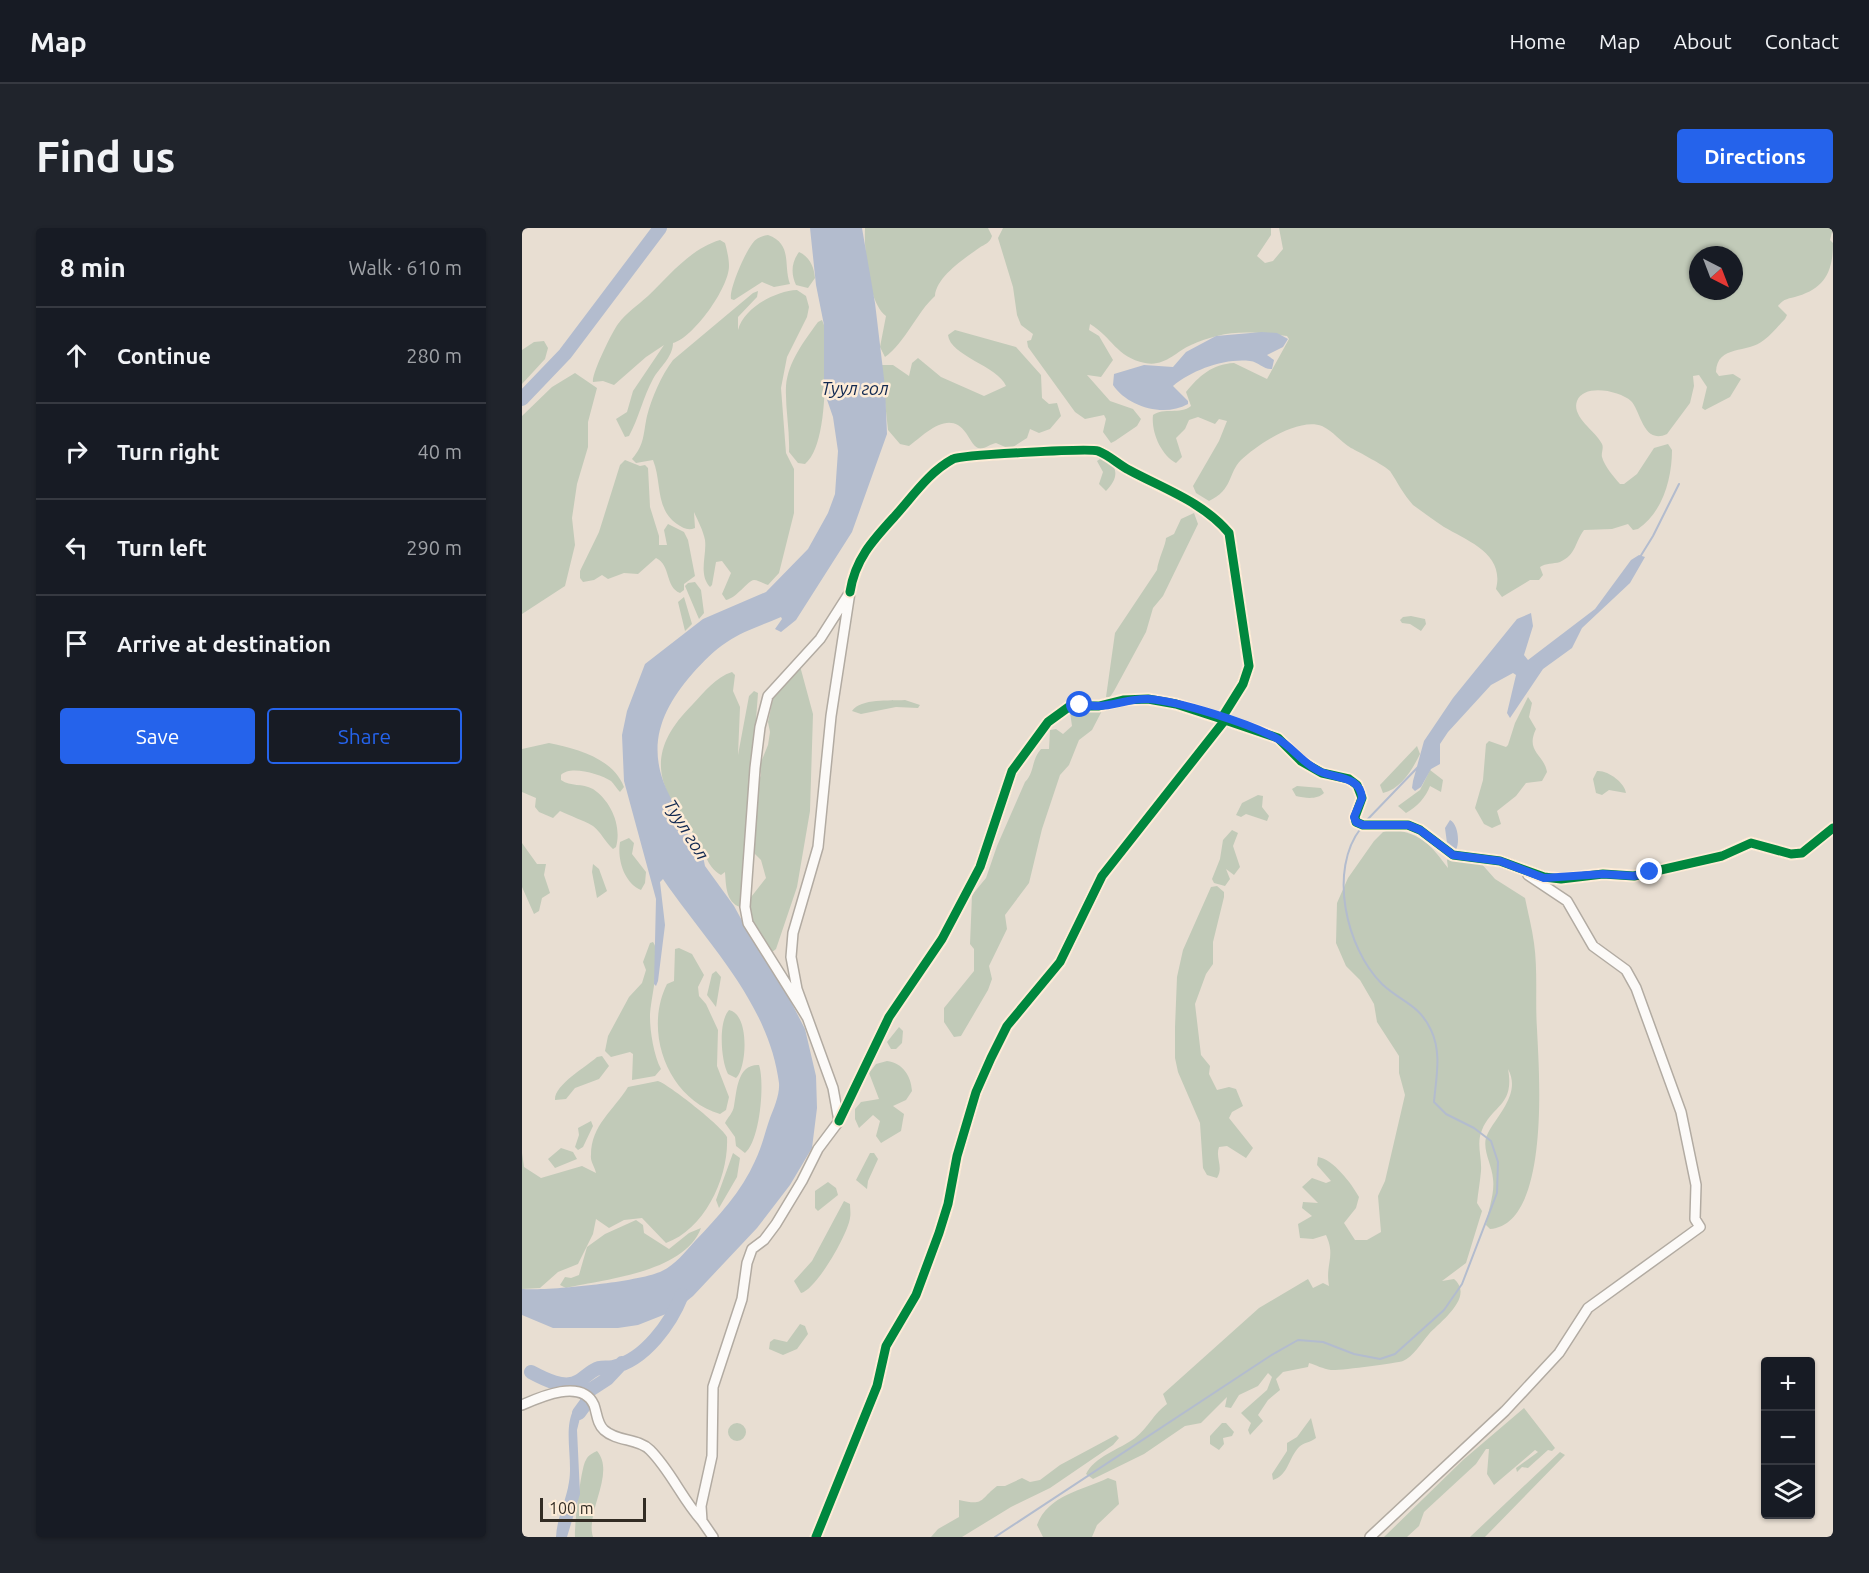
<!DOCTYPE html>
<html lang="en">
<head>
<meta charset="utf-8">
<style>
	:root { --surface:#171b24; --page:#20242c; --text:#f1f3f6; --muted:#9ea1a6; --line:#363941; --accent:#2563eb }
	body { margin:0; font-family:Ubuntu,sans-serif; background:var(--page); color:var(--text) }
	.controls { position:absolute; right:18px; bottom:18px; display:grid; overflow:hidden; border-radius:6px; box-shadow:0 2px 4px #0004 }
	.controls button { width:54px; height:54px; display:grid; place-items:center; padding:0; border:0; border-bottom:2px solid var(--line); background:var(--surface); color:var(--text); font:30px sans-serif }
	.compass { position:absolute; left:1167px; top:18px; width:54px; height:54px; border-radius:50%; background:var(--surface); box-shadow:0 2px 4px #0004; rotate:138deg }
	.scale { position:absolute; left:18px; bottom:15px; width:106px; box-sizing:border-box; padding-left:6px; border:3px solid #322c24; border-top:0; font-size:16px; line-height:21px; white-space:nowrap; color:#322c24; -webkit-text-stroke:4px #feecd7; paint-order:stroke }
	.stop { position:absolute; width:18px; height:18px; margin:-14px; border:4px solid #2563eb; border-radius:50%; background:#fff }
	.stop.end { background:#2563eb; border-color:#fff; box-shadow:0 2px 6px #0008 }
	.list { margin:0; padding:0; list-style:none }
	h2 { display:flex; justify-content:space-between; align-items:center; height:78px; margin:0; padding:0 24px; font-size:26px }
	h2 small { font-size:20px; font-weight:400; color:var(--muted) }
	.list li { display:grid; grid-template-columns:39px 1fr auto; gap:18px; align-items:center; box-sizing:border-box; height:96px; padding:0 24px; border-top:2px solid var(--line) }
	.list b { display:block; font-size:22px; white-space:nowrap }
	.list em { font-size:20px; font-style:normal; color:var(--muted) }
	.actions { display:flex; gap:12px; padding:18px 24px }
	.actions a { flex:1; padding:14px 0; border:2px solid var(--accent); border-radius:6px; text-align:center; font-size:21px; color:var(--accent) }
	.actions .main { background:var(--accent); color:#fff }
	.icon { flex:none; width:33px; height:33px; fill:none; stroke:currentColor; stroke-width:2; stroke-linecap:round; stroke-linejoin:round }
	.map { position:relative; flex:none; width:1311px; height:1309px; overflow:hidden; border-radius:6px }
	header { display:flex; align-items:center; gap:36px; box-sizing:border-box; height:84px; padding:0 30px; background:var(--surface); border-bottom:2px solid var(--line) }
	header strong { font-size:28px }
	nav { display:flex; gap:33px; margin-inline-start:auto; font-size:21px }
	.intro { display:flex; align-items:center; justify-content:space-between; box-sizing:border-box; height:144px; padding:0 36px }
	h1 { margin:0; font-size:42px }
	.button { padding:15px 27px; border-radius:6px; background:var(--accent); color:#fff; font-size:21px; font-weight:700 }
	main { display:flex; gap:36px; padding:0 36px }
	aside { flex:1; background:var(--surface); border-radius:6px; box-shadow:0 2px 4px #0004 }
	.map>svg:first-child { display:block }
</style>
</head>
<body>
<header>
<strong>Map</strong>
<nav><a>Home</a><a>Map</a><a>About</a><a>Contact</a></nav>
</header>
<div class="intro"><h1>Find us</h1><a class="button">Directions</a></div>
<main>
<aside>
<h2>8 min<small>Walk · 610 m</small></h2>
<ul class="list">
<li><svg class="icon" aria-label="ahead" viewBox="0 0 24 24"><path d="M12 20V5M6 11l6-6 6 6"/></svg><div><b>Continue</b></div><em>280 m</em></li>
<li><svg class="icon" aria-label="right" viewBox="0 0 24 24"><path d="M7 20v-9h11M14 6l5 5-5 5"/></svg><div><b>Turn right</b></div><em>40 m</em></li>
<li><svg class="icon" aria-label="left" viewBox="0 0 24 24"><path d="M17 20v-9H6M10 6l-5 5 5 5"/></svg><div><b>Turn left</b></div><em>290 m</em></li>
<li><svg class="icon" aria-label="arrive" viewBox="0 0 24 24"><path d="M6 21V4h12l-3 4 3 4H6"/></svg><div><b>Arrive at destination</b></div></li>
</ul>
<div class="actions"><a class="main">Save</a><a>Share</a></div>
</aside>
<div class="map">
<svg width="1311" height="1309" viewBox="0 0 1311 1309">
	<rect width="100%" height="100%" fill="#e8ded2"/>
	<path fill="#c1cab8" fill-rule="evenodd" d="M343,0H466L470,8C468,15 463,16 457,20C443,30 414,49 413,68C395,84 383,115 363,129L358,119L364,88C346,75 342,21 343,0Z
		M481,0H749V7L735,28L743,35L751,33L761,21L757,0H1311L1308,12L1311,15C1311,43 1303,60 1276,68C1267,71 1262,70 1256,78L1265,87L1263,91C1256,98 1250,106 1242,112C1226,126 1195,116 1194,144L1197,148L1211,146L1219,151L1208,169L1183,182L1180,180L1185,159L1177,147L1171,148L1172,158L1168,175L1145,206C1121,217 1119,183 1109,173C1098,163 1062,155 1055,173C1049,189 1075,204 1080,216C1082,220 1079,225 1080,229C1083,239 1091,248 1098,256H1102L1115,246L1132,220L1146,216L1150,222C1150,250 1141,284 1116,301L1111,302L1106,296L1090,301L1062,302C1053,314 1054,327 1038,334C1031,336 1024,335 1018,339L1021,347L1017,352H1008L980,369L974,361C983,326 946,313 922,299C911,292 901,284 891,277C881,266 876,255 868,243C863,238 837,224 829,220C819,214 811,203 800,198C777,189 736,216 719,232C706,245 711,262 687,273L674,265L671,258L697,213L705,193L697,191L693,196L676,189L667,192L663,201L654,210L660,229L654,235C639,227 629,204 631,187C642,179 658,187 669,178L664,164C677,148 690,136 712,135L745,151L767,111L765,108C743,105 717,102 695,108C687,110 677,113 669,117C653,124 643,139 623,135C594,129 590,109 568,96L567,102L577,108L591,132L579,149L565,147L588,173L611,181L619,191L615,198L593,213L589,215L581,204L584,191L582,187L563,191L553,184L506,119L505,113L509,112L511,106L499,97L495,87L491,59L476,10ZM1176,27H1212V63H1176Z
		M246,7C271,16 261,37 268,56L252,59L240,54L212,72L209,71C207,61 223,25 230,16C234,10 240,8 246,7Z
		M198,12L203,15C205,22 207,31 207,38C207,60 171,110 151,115C151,129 137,140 131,151C121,169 117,190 107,208L103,209L94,191L105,184L111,163L142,117L124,129L92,157L81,153L71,154C69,147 90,104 96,96C104,85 116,77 126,68C148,47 168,21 198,12Z
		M277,24C288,29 292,39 293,50L286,60L274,57C269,46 269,35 277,24Z
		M275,62L284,68L287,79L285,89L265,129L259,160L264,225L272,241V285L257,345L246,357C242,356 236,352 232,352C225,353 215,370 204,372L200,366L209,345L200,333L194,334L190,357L188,359C176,346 185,327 183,312C181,302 176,293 172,284L173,300C166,303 161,300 155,296C133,281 140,254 131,232L114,235L110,231C123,216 121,206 125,188C130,169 139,148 151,132L231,65L236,63L235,69L216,89V102C222,80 253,63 275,62Z
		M300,92L302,97C303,128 308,215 283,236L276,235L267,224C268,202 263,180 264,158C266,134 282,113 296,94Z
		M433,102L494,119L519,147L520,170L527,176L535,175L539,188L528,201L517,205L508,201L505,210L488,221L474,215C468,216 462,222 456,220C451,218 447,209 444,205C427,180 402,207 387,218L378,216L366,202L359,137H371L387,148L390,135L396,130L419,149L462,168L484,158C476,138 428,128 426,107Z
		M22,113L26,120L23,131L0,156V122L12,114Z
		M53,145L75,160L66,194V219L55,256L50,290L53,317L43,358L0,386V188L30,159Z
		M581,229C598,238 596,251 584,263L577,256L581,244L575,233Z
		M103,232L118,238L123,237L126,240L128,279L137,308V317H145L142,302L146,296L162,304L166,312L173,348L162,356V362L158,365C143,359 149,337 134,330L116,346L102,345L86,351L80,347L72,352L61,354L58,350V343L77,304L98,237Z
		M672,285L676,296L641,368L631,380L624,404L592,463L588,469H584L593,405L635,342C636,332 644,316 644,310L652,306L659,291Z
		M173,354L179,362L182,385L177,391L163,358L166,355Z
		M162,369L170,396L163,403L156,374Z
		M889,388L903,391L904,396L899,403L888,396L880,395L878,392L881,389Z
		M278,438L291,486L288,583L275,659L254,721L249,725L228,692L226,673L244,650L239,632L232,625L236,555L239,547L237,539L246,517L248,504L246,494L252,466Z
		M210,444L213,447L211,463L218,479L216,527L227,468L232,463L236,465L222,653L218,679C204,674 204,658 203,644L199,647C183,638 184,622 174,609C134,558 122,525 171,476C182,464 194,449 210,444Z
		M1006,469L1010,475L1007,489L1014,501C1003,524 1022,526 1025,544L1020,553L1004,555L994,568L975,583L979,596L970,600L962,596L953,580L961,552L964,516L967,513L984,519L986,517L993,495Z
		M582,471L584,475L570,502L557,512L547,537L538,547L520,601L507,655L483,687L485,701L467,738L470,751L466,762L439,808L432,809L422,794V780L452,743V721L448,716L450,667L464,650L475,618L503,554C513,544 509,532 519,521H527L528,502L534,501L541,506L550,498L548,484L560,488L565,486Z
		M383,472L398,477L396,480L374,479L339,486L330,483C339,470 368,473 383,472Z
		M27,515C55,521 91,530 102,559L98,564C95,561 92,556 89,553C78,546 48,537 39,547V552C49,559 60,555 71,561C89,573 100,598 94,619L91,621C83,614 79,604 71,598C61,592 48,588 38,583L31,590L17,584L13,579L14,570L0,564V521Z
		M895,518L898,526C890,542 879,561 861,565L858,557Z
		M908,542L921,552L919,564L908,558C904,569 895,579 884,585L876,578L898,562Z
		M1075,543C1086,542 1103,555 1104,565L1087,562L1080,567L1074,565L1071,551Z
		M775,558L799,560L802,565C795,572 783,570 774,568L770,561Z
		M736,567L741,568L740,579L747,588L745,593L724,586L719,589L714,587L720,575Z
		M870,601C901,607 908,616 926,640L925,632L929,629L958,634L973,651L1003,670C1006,685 1010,700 1012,715C1016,743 1013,772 1015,801C1017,843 1029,996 968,1001L964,997C966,983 973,965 971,951C970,936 958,919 966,905C977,885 999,865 986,841C993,878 970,877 960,902C954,916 960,928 959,943C958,954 956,965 955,975L960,983L944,1035L920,1053L932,1051C953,1069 918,1094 907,1106C900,1114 891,1129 881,1133C875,1135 816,1143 809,1142C801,1141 794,1137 787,1135L786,1139L761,1144L754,1151L758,1162L746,1172L736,1187L741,1193L728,1207L726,1202L729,1195L719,1185L745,1162L750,1149L746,1145L736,1158L717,1167L709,1180L703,1179L705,1169L679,1195L663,1198L622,1226L571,1251L564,1246C572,1229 598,1221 613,1210C626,1200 632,1185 645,1176L641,1166L737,1080L786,1051L791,1060L801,1055L807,1058C803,1035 814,1029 804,1007L791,1011L778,1010L776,996L790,988L780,980L781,974L796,975L780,959L790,950L804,955L809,953L795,937L796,929C811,931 830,956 837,969L834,980L822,995L833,1012H845L859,1004L856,968L863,953L883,867L877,845V828L855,794L852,776L838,752L824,738L814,715L815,675L826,650L852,613L861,604Z
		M710,602L716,605L711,618L718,639L712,647L704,641L708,651L703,658L692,655L690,651L698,631L701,612Z
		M107,610L112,615L110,626L124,644L123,655L119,662C102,655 95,631 98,614Z
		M0,615L15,636H24L22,647L28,665L20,670L17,683L12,686L0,659Z
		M71,636L77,641L85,663L75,670L70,644Z
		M695,658L702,664V669L691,714V736L684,746L673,776L679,827L688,838L687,846L695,862L707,859L714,861L721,878L710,884L707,890L731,920L724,930L705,918L697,919C693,930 702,939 695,950L685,947L681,940L678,895L656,844L653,830V799L655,749L661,722L689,659Z
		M131,714C141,727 128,771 128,789C128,804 132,828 139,841L133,848L110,852L111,826L108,824L89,829L83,823L86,808L107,769L120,755L124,742L121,734L128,715Z
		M157,720L170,726L182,747L176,759L177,768L184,776L196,802L195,838L207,869L204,882L198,886C146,871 121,804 145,756L152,753L153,721Z
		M194,743L199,749L194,779L185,767L190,746Z
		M207,782C228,786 225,840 214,850L206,846C199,833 196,794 207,782Z
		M377,799L381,803L380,815L374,821H369L365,814Z
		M80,828L87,838L77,851L53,860L44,871L33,872C32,857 64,839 75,829Z
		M365,833C381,835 389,848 390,863L384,872L371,878L382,886L379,903L359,915L354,908L358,893L351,887L337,900L333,891V881L339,874L357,871L347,845L354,836Z
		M237,837C243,855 238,913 223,925L214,918L213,909L203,895C206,889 211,885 212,878C215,863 215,836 237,837Z
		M136,853C146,856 201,899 205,909C207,949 183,1001 144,1015L120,990L102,992L87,1000L74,991L71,1006L56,1036L36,1044L18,1060L0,1061V925L2,939L19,950L60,938L74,945C73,939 68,934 69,927C69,897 92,882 106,859Z
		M69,893L71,898L61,919L56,922L53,919L57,907L56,900Z
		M39,920L51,924L55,931L33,940L26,931Z
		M211,925L218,930L215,949L197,980L194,972Z
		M348,925H352L356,931L346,953L345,961L334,952Z
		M306,954L314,960L316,967L296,983L293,980V963Z
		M322,973L328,976C328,980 329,986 328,990C326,1006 294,1062 279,1065L272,1053L290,1033Z
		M114,992L121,997L122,1005L147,1021L167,1005L179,1000C162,1045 82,1051 44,1060L38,1057L43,1049L49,1050L57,1047L65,1019L83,1006Z
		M278,1096L283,1098L286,1106L275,1121L261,1127L247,1121L248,1114L252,1111L265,1114Z
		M1002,1180L1033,1220L1030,1223L1026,1222L1006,1240L1000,1239L995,1244L994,1240L1016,1224L1013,1222L972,1257L965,1246L967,1221H964L954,1236L902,1284L897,1298L885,1309H862L941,1232Z
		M789,1190L794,1210C788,1215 782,1214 777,1219C767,1229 766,1248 751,1252L750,1246L765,1223V1215L775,1209Z
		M206 1204a9 9 0 1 1 18 0a9 9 0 1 1-18 0Z
		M700,1195H704L712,1204L710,1208L701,1210L702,1216L697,1222L688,1216V1208Z
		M594,1207L597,1210L591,1217L528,1260L489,1279L440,1309H409L416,1301L437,1289V1272C463,1278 457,1272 475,1258H483L500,1250L508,1254L518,1252L538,1237Z
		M75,1223C94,1245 63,1284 71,1309H53C52,1300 59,1238 64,1232C66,1227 71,1225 75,1223Z
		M1038,1224L1043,1227L963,1309H948Z
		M586,1250L594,1253L597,1276L575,1297L570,1309H521L515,1297C526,1267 561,1262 586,1250Z"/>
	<path fill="#b3bcce" d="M288,0H340L353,75L363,159L365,206L330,304L274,392L259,404L253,401L260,391L259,389C241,397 221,403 205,414C192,422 181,434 171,445C135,486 123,525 151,574C160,590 162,610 179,619L183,638L212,678L229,709L247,731L283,801L294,848L295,880L290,920L268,957L235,1000L171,1068L154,1082L116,1097L96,1100H31L0,1087V1061C25,1063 118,1054 140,1043C153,1037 163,1024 173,1013C196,989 220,963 233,933C240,919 243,904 248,890C252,880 258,866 257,855C247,775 184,714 141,651L138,654L143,697L136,753L134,758L132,756L134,671L102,553L100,507L105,483L123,436L181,391L244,364L286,321L306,285L313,266L316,223L311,189L302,163V97L294,57Z
		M740,104L755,105L766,111L761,119L745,127L752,132L750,141C742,142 737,134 728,133C703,130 670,142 651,158L666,173V176C641,190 605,178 591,157L592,146L622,137L651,139L664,124L694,108Z
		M1117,327L1123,329L1108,355L1060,400L1050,420L1021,441L988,490L985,485L994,447L991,445L969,457L926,504L918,516V536L909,541L899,559L893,563L890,560L891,553L902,513L931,470L995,391L1009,385L1011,398L1002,427L1006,432L1073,381L1109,332Z
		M928,592C936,596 938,614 934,622L925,615L923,600Z
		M52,1181L58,1190L55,1202L58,1266L45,1309H34C35,1289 44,1274 47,1254C51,1231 41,1200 52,1181Z"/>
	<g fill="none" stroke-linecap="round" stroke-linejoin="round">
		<path stroke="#b3bcce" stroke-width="2" d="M1118,329L1131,308L1157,256
			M844,593L896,539
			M473,1309L748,1128L776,1112L801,1114L832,1126L858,1131L873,1126L922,1082L940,1056L975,965L976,934L969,913L952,900L924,886L912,874C914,850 920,825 909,802C897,776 879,774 860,756C824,720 806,642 839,600"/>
		<path stroke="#b3bcce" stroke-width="14" d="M0,171L43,126L138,0
			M9,1144C22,1151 43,1162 57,1153C63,1149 70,1142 77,1140C81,1139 86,1140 91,1139C123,1132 149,1095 160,1067
			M57,1185L65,1174V1164L85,1151L100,1135"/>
		<defs>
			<path id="minor" d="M328,364C333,331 351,312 373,288C391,268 407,244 431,231C440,227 567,220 576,223C587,227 597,237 607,242C642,261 681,274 707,305L727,438L721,456L701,488L703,492L756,510L779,533L800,545L827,551L835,557L840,570L833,589L834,594L841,597H886L898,602L931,627L978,633L1022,649L1039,651L1081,646L1112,648L1200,628L1229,615L1269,626L1280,625L1311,600
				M0,1177C18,1169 60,1150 72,1177C75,1185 75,1196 82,1202C95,1214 116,1210 128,1222C149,1243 160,1271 180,1293
				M191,1309L180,1293L179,1278L190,1228L191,1159L220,1071L225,1035L230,1021L242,1012L254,996L280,953L296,921L317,893L311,860L275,761L269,729L271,705L296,619L309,488L328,364L298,411L246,468L238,499L233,540L223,679L226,695L285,789
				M294,1309L355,1158L364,1118L394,1067L417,1005L426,976L435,928L454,864L469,830L485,798L538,734L580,648L703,492L654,476L626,471L601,472L577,478H548L526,494L490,543L458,639L420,711L367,789L317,893
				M848,1309L983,1183L1037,1125L1066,1080L1178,999L1173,991L1174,957L1159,884L1114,760L1104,742L1071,718L1045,673L1006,647"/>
		</defs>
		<use href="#minor" stroke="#b2aba2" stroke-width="12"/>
		<use href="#minor" stroke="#fcfaf8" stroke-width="9"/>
		<defs>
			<path id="cycleway" d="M328,364C333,331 351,312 373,288C391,268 407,244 431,231C440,227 567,220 576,223C587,227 597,237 607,242C642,261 681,274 707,305L727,438L721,456L701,488L703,492L756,510L779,533L800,545L827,551L835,557L840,570L833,589L834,594L841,597H886L898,602L931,627L978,633L1022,649L1039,651L1081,646L1112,648L1200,628L1229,615L1269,626L1280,625L1311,600
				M294,1309L355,1158L364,1118L394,1067L417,1005L426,976L435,928L454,864L469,830L485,798L538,734L580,648L703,492L654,476L626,471L601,472L577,478H548L526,494L490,543L458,639L420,711L367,789L317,893"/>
		</defs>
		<use href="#cycleway" stroke="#feecd7" stroke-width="13"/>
		<use href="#cycleway" stroke="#00873e" stroke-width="9"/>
	</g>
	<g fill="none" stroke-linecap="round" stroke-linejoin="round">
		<path stroke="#2563eb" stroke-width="8" d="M558,477C564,477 570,478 576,478C593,478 608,470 626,471C657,473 726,495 754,510C770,518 779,534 797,543C813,551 838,547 840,570L832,589L834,594L841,597H886L898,602L931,627L978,633L1022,650L1081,646L1112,648L1128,644"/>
	</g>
	<g text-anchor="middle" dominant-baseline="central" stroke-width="5" stroke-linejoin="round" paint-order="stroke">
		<g font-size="18" font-style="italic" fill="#122951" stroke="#feecd7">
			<text x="333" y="160">Туул гол</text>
			<text transform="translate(165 601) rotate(58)">Туул гол</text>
		</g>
	</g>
</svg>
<div class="controls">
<button>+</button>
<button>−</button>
<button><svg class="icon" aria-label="layers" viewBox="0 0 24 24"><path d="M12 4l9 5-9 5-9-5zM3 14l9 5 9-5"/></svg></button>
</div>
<svg class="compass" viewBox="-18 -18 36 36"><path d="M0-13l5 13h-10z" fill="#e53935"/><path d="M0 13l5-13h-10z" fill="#9ea1a6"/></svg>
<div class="scale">100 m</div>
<div class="stop" style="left:558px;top:477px"></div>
<div class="stop end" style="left:1128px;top:644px"></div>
</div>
</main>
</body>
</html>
